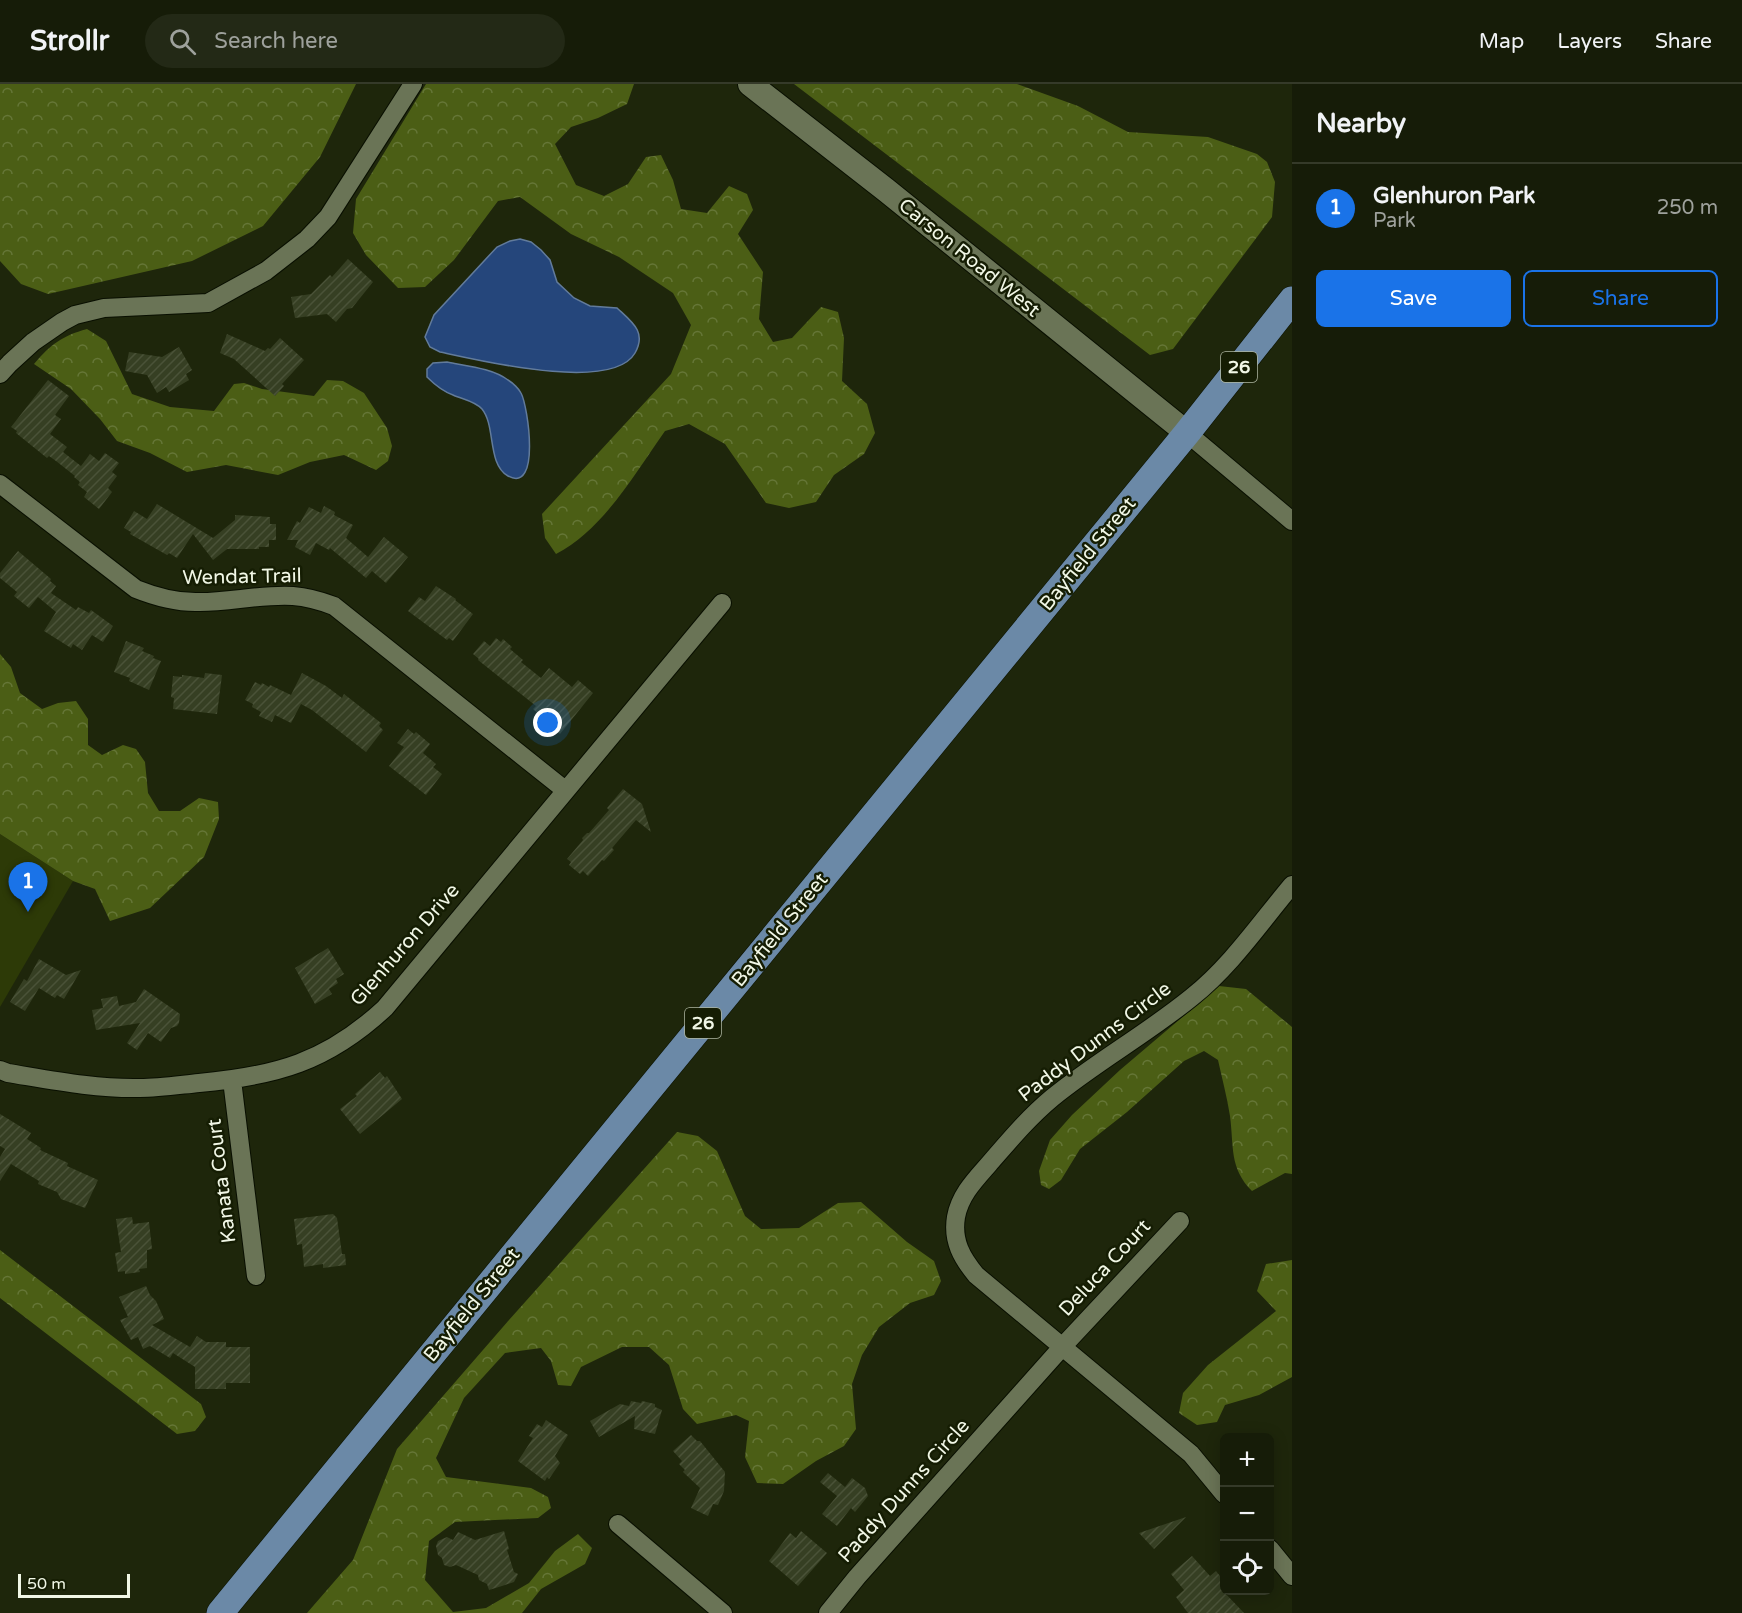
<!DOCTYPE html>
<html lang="en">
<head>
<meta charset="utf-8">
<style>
	:root { --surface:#161c08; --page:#232916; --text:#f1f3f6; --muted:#9ea19c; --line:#353a29; --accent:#1a73e8 }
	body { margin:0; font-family:"Varela Round",sans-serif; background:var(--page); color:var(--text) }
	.controls { position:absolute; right:18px; bottom:18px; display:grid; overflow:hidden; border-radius:9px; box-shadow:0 3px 15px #0003 }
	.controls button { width:54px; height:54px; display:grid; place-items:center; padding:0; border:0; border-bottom:2px solid var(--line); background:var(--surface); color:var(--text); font:30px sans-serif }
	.scale { position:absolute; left:18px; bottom:15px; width:112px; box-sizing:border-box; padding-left:6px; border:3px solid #f1f7e6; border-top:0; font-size:16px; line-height:21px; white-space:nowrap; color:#f1f7e6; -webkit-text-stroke:4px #151d03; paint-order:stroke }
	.you { position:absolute; left:548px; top:639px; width:21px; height:21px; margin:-15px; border:4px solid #fff; border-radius:50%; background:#1a73e8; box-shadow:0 0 0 9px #1a73e833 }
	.badge { display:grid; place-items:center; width:39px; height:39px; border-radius:50%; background:var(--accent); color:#fff; font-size:20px; font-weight:700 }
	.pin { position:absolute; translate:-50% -50px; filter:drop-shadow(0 2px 3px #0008) }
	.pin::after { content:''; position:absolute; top:32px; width:21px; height:18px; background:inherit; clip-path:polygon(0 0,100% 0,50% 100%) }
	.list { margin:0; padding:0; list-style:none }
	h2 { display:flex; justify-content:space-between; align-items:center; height:78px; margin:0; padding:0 24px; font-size:26px }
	h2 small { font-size:20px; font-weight:400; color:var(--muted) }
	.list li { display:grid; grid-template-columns:39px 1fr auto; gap:18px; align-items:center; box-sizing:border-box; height:90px; padding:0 24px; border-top:2px solid var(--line) }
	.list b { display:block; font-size:22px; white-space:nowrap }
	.list p { margin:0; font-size:20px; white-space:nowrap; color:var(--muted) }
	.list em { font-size:20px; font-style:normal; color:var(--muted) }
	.actions { display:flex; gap:12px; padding:18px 24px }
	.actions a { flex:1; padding:14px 0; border:2px solid var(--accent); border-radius:9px; text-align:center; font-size:21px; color:var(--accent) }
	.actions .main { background:var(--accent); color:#fff }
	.icon { flex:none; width:33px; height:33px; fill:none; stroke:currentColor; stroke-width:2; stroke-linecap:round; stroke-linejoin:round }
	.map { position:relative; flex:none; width:1292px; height:1529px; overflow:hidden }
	header { display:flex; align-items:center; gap:36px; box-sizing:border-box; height:84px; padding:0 30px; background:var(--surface); border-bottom:2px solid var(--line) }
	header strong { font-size:28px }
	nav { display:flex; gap:33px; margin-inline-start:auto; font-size:21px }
	.search { width:420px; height:54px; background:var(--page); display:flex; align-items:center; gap:15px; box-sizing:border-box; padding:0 21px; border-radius:33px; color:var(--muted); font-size:22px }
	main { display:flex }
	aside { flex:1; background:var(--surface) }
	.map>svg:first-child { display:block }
</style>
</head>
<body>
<header>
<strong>Strollr</strong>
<div class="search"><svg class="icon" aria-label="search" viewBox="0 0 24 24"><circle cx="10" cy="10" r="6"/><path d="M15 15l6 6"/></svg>Search here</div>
<nav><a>Map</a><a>Layers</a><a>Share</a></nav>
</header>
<main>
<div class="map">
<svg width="1292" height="1529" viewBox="0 0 1292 1529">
	<defs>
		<pattern id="forest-crowns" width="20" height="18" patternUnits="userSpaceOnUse" patternTransform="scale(1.5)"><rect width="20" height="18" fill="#4b5e15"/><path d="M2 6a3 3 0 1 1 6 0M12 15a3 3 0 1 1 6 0" fill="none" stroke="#657637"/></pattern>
		<pattern id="building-hatch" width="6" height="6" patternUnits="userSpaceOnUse" patternTransform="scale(1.5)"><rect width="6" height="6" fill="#363f23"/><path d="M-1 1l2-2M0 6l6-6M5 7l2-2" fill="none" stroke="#4a5238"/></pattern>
	</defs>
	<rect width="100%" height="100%" fill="#1e260b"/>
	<path fill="#2d3a07" d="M0,750L73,797L0,923Z"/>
	<path fill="url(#forest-crowns)" d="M0,0H356L320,73L263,142L192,177L48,210L21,200L0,177Z
		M426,0H634L627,20L598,34L571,43L555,60L576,101L604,112L628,100L646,73L661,71L673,96L681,125L707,129L729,102L747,110L753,126L738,150L763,188L759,235L773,258L792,254L821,223L838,228L844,254L842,297L867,320L875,349L864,370L834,391L816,418L789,424L766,419L725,360L689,340L665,347C635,389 604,445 556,470L545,454L542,430L671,290L691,241L673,209L619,173L571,150L520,113L498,117L454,176L425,203L398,204L366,171L353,149L356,115Z
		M794,0H1017L1078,22L1128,48L1208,53L1257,70L1267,78L1275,98L1272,133L1173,265L1150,271Z
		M87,245L106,257L132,310L170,323L214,327L234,300L244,299L262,305L314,312L327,296L343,297L364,309L387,344L392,362L388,377L376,386L344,371L310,378L278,391L226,381L187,388L150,369L117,357L100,335L71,305L34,280C51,260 62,252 87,245Z
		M0,570L11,583L20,609L42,625L58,619L76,617L88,635V661L102,671L123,661L136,665L145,678L148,709L159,727H180L199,714L218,718L219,735L204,773L150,824L110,837L95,805L73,797L0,750Z
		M1219,902L1246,905L1292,943V1090L1285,1089L1252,1107C1229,1084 1234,1062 1230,1032C1227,1013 1222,994 1218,976L1204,967L1184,977L1127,1028L1080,1065L1061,1096L1049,1105L1041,1101L1039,1087L1050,1056L1072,1031L1120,986Z
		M677,1048L698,1052L717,1067L745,1132L761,1145L799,1144L838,1119L861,1118L907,1158L934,1177L941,1197L934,1211L910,1219L879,1243L862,1271L852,1300L856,1345L844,1362L816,1377L783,1400L757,1399L745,1373L749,1337L736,1331L697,1340L683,1325L669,1281L649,1263H622L581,1283L571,1302L558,1301L551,1277L541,1264L505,1269L464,1314L436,1374L446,1393L531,1404L548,1413L551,1424L538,1434L455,1438L429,1457L425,1496L453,1528L486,1524L529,1499L555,1467L578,1450L592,1464L585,1480L541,1505L522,1529H307L353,1476L397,1365L509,1236Z
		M0,1166L201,1320L206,1333L195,1347L177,1350L0,1214Z
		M1292,1176V1293L1259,1311L1225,1321L1217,1338L1197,1341L1179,1329L1183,1309L1208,1281L1276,1227L1257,1207L1266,1180Z"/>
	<path fill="#25467b" stroke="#627b9b" stroke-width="1.5" d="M520,155L531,158L541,166L550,176L557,198L574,214L590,222L617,224C632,238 647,248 635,269C612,309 478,276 440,268L430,263L425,253L434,231L497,163L510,157Z
		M447,278C466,282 492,284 508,296C513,299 519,305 521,309C528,322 541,410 508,392C487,380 496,342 482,325C475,317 462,315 453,311C442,307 435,301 427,293V285L433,279Z"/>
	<path fill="url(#building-hatch)" d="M348,175L373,198L352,224L347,225L336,238L327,230L295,234L291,213L311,210L330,191L332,193Z
		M227,250L265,267L268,264L270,265L280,254L304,276L282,300L284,302L275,312L234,275L220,269Z
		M179,263L192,286L186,290L189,296L169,308L166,303L157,309L147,291L125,287L129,268L162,273Z
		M48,296L69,312L55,331L61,335L50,350L67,363L63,368L81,382L90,370L99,377L105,369L119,379L112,388L117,392L108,404L112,408L99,425L84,413L87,408L78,401L80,398L74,393L75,392L56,377L49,372L47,374L16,349L17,347L11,343Z
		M157,420L213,454L235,436V431L270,433V440H276V456H269V463H259V465H227L213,476L193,450L177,474L169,469L167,471L130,450L131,448L124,444L134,427L147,435Z
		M324,422L335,428L334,431L353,441L346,454L368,473L384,453L408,473L386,499L372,487L366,494L330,464L329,466L316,459L310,471L295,463L298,456H287L297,437L300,439L309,423L321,429Z
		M18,467L51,495L50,497L56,502L51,509L76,526L78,523L89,529L91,526L113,542L103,558L92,551L82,566L73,560L71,564L44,547L56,528L38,513L29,524L14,512L17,508L0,494V489Z
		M436,502L456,515L455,516L473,530L453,557L449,554L447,556L408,527L419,513L425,517Z
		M496,554L501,558L503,555L512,563L510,565L523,576L521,578L541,594L549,584L572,603L578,596L593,609L560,650L533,625L536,622L478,576L479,575L473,570L484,557L490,562Z
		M126,557L144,564L142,567L154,572L153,574L161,577L149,606L129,597L130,594L114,588Z
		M205,589L222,591L217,630L173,625L174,614L171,613L173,592L182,593V591L204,594Z
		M302,589L326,602L342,614L344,610L381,639L379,642L383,646L366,668L312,626L301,620L291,639L275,631L272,638L259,632L261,628L252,623L253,620L245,616L255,598L261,601L262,599L269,603L270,601L291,611Z
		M408,645L414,650L416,648L430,660L423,669L436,680L433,683L442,690L426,711L389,682L404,663L397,659Z
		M623,705L642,720L651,748L636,736L612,764L614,766L604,777L602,776L588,792L583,787L580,790L569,781L571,778L567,775L583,756L582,754L587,749H589L609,726L607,724Z
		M328,864L344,890L336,895L338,899L329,905L332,910L315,920L295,884Z
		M39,875L66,891L81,886L64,915L57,911L55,914L39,904L25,927L10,918L24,895L27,897Z
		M144,905L180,930L179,939L177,942L171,944L161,958L148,949L137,966L127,959L140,939L96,946L92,926L103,924L101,915L117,912L119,922L136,918Z
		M380,988L385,994L387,992L402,1015L360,1050L340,1025L357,1012L355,1010Z
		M0,1030L31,1049L27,1055L41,1064L40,1066L68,1079L67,1082L98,1096L85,1124L61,1115L57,1108L38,1100L39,1097L11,1080L0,1097V1073L5,1065L0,1062Z
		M333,1130L337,1134L342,1170H345L346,1181L323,1184V1180L304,1183L302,1160L297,1161L294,1135Z
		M132,1133L133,1140L149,1138L152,1165L147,1166V1184L139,1185L140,1188L125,1190V1187L118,1188L115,1169L121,1168L116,1135Z
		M146,1202L150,1211L156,1217L164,1235L152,1241L190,1263L197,1252L206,1258H226V1263H250V1299H226V1305H195V1283L173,1269L170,1274L150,1262L143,1265L138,1253L131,1256L120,1236L128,1233L119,1213Z
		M631,1317L641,1319L642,1317L655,1320V1323L662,1326L655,1350L634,1345L635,1332L599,1353L590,1337L620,1320L629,1322Z
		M546,1336L568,1351L555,1372L560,1379L549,1395L547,1393L545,1397L518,1377L533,1354L529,1352L537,1340L542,1343Z
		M691,1351L697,1357H700L725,1388L724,1407L718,1421L713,1420L708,1432L691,1424L700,1404L683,1388L685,1386L679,1380L682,1377L673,1367Z
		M828,1389L845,1403L852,1394L865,1404L868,1412L855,1428L851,1424L837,1442L822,1430L837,1412L820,1398Z
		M1186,1433L1154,1465L1139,1449Z
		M504,1447L509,1465L507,1466L514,1488L518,1490L514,1498L502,1502L489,1506L487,1500L479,1496L478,1491L456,1481L450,1483L444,1481L442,1474L438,1471L436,1462L438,1457L447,1453L453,1456L458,1448L475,1456Z
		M801,1447L827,1469L798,1502L769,1477L790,1449L796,1454Z
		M1192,1472L1210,1492L1216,1487L1224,1497V1508L1244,1529H1188L1176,1513L1184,1506L1171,1490Z"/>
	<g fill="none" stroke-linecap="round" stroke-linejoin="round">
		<defs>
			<path id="street" d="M0,290L10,279L33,258L62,238L75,231L104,224L208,219L266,187L307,155L328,133L413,0
				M1187,349L1292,437
				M0,400L136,505C156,513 177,519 200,518C231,518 262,510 293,512C307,513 321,517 334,522L565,706
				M0,986L8,989C51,996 96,1005 140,1004C159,1004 179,1001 199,999C276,992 327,978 385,924L722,519
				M232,996L256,1192
				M1224,1410L1191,1370L976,1191C962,1174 952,1157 956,1133C960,1111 975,1096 989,1080C1009,1057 1028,1034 1052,1014C1096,978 1148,949 1192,913C1231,882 1260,839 1292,801
				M618,1440L723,1529
				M1270,1465L1292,1492
				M828,1529L857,1493L1063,1262L1180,1137"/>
			<path id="secondary" d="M750,0L886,106L1187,349"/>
			<path id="primary" d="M220,1529L1187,349L1292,216"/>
		</defs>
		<use href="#street" stroke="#090f00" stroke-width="20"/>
		<use href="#secondary" stroke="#090f00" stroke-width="26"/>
		<use href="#primary" stroke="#090f00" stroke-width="28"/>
		<use href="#street" stroke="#6a7456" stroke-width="18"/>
		<use href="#secondary" stroke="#6a7456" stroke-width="24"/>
		<use href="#primary" stroke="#6b89a7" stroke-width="27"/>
	</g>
	<g text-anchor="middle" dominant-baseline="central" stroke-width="5" stroke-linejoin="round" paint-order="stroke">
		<g fill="#151d03" stroke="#afb6a2" stroke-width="1.5">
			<rect x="1221" y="268" width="36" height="30" rx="4.5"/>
			<rect x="685" y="924" width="36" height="30" rx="4.5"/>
		</g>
		<g font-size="18" font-weight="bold" fill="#f1f7e6">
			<text x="1239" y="283">26</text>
			<text x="703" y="939">26</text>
		</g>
		<g font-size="20" fill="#f1f7e6" stroke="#151d03">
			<text transform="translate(969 174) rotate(39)">Carson Road West</text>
			<text transform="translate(1088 470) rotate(-51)">Bayfield Street</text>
			<text transform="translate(242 493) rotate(-1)">Wendat Trail</text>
			<text transform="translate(780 846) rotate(-51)">Bayfield Street</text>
			<text transform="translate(405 861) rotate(-49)">Glenhuron Drive</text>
			<text transform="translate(1095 958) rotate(-37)">Paddy Dunns Circle</text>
			<text transform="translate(222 1097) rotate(-97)">Kanata Court</text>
			<text transform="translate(1105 1184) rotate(-47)">Deluca Court</text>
			<text transform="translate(472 1221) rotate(-51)">Bayfield Street</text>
			<text transform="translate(904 1407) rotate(-48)">Paddy Dunns Circle</text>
		</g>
	</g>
</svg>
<div class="controls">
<button>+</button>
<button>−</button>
<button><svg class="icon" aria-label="locate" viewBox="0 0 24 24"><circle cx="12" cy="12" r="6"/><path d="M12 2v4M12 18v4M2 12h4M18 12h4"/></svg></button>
</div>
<div class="scale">50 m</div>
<div class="you"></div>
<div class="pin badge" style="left:28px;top:828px">1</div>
</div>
<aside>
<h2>Nearby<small></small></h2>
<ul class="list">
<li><span class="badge">1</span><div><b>Glenhuron Park</b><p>Park</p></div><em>250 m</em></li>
</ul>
<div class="actions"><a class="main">Save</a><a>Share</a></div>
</aside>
</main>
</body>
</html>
